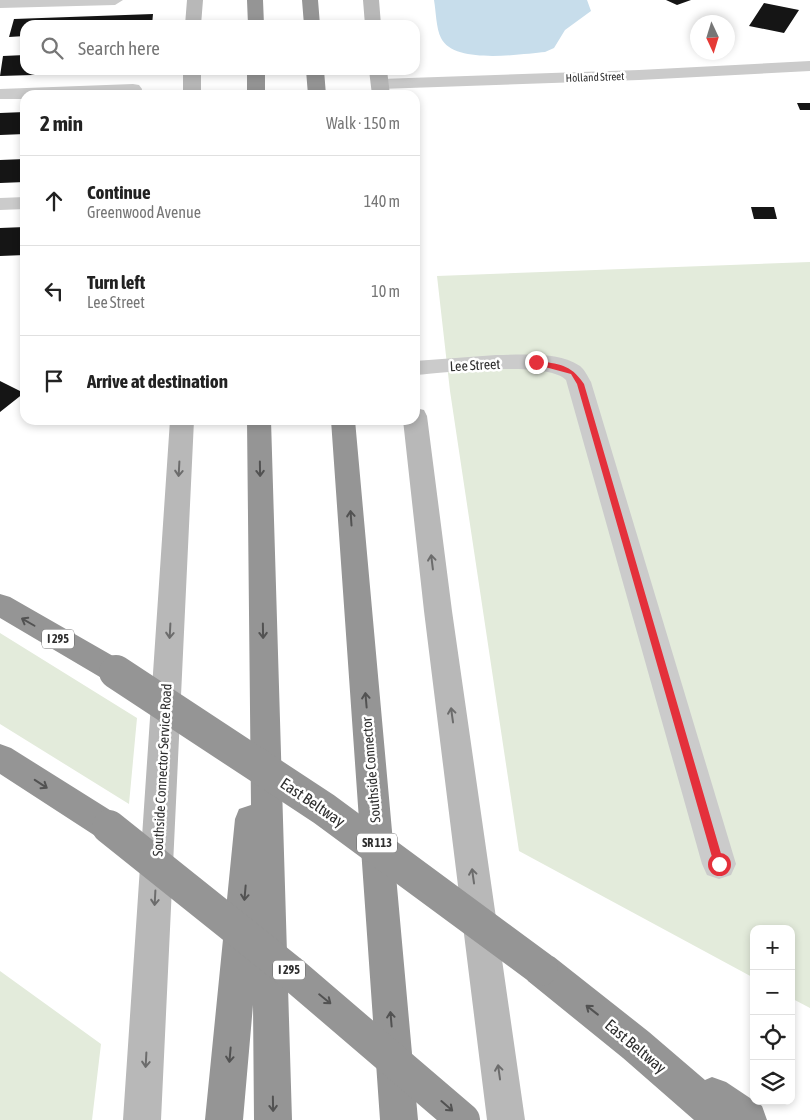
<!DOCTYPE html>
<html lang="en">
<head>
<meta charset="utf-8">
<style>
	:root { --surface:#fff; --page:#f6f6f6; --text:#222; --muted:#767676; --line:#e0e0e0 }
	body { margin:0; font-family:"Asap Condensed",sans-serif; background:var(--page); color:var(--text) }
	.controls { position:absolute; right:15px; bottom:15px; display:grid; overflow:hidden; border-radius:10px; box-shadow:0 2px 8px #0003 }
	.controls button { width:45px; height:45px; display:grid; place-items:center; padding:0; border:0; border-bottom:1px solid var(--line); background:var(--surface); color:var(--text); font:25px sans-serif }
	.compass { position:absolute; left:690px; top:15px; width:45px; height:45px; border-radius:50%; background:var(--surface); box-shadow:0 2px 8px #0003; rotate:176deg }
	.stop { position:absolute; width:15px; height:15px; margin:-11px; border:4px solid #e4303b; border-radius:50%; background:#fff }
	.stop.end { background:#e4303b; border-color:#fff; box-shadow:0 1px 5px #0008 }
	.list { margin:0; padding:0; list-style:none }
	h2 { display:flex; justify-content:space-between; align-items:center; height:65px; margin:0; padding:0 20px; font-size:21px }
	h2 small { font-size:16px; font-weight:400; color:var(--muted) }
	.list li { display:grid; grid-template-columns:32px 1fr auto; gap:15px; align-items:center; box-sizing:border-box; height:90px; padding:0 20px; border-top:1px solid var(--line) }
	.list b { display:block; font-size:19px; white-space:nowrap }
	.list p { margin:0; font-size:16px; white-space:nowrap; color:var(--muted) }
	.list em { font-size:16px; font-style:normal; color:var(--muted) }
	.icon { flex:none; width:28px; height:28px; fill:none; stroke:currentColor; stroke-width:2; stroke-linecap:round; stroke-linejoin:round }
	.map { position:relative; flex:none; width:810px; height:1120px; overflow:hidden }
	.search { position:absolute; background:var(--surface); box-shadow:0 2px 8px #0003; left:20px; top:20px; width:400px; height:55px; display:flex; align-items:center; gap:12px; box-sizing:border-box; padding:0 18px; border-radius:15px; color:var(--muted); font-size:19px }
	.panel { position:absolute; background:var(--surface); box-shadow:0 2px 8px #0003; left:20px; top:90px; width:400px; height:335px; border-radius:15px }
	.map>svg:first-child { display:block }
</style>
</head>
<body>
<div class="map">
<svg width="810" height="1120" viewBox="0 0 810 1120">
	<rect width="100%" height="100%" fill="#fff"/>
	<path fill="#e3ebdb" d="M810,262V1008L791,998V929H754V978L519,851L450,391L437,276Z
		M0,633L137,718L129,804L0,724Z
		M0,971L101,1044L92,1120H0Z"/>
	<path fill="#c7ddeb" d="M434,0H587L591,11L565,30L554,48L545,52C521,54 454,65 441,38C436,28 436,11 434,0Z"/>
	<path fill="#151515" d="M666,0H691L677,5Z
		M764,3L799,10L784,33L749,26Z
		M153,14L152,25H25V36L9,37L14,19Z
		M25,55V70L130,72L0,76L3,56Z
		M797,103H810V110H800Z
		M25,112V134L0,135V113Z
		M25,159V182L0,183V160Z
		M751,207H774L777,219H754Z
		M25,227V255L0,256V228Z
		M0,381L24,393L0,412Z"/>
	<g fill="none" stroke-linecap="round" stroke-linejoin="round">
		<path fill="#cbcbcb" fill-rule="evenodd" d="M0,0H123L115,5L0,8Z
			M810,61V71L639,80L380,89L374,88L371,84L374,80L380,79L639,70Z
			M133,84L139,85L142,89L141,95H25V99H0V89Z
			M25,197V209L0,210V198Z
			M496,355C521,355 558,351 580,366C585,370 588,377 591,382L736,864L731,875L719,879L707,875L702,864L566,380C547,360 444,373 415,375V361Z"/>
		<path fill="#b8b8b8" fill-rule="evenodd" d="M187,0H203L201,25H185Z
			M363,0H379L381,25H365Z
			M183,70H201V95H183Z
			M369,70H387L390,95H372Z
			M415,408L424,410L427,416L452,611L525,1120H487L424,611L403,420H415Z
			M170,420H194L161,1120H123Z"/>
		<path fill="#959595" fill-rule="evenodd" d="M247,0H263L264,25H248Z
			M302,0H318L320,25H304Z
			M247,70H265V95H247Z
			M306,70H324L326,95H308Z
			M247,420H271L292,1120H254L253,1005L243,1120H205L235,819L239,809L251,805Z
			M331,420H355L418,1120H380Z
			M0,594L10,597L127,664L131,672L127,680L116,684L105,680L0,618Z
			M0,744L11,748L121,817L125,827L121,837L109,841L97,837L0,774Z
			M541,952L554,957L649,1032L705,1080L712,1077L726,1082L762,1106L767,1120H694L623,1058L528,981L523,969L528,957Z"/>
		<path stroke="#959595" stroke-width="34" d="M116,672L324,809L541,969
			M109,827L289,971L463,1120"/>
	</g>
	<defs><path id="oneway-shaft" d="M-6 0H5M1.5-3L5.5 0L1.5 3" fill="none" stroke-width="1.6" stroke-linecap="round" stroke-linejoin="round" transform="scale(1.25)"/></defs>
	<g stroke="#6c6c6c">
		<use href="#oneway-shaft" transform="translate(179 469) rotate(93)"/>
		<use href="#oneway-shaft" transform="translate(432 562) rotate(-97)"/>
		<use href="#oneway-shaft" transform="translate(170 631) rotate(93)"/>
		<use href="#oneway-shaft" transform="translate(452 715) rotate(-98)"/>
		<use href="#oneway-shaft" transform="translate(473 876) rotate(-98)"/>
		<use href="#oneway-shaft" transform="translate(155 898) rotate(93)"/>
		<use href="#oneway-shaft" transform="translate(146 1060) rotate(93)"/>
		<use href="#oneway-shaft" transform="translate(499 1072) rotate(-98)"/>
	</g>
	<g stroke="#525252">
		<use href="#oneway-shaft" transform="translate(260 469) rotate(89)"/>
		<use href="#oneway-shaft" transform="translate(351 518) rotate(-94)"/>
		<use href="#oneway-shaft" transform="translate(28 622) rotate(-150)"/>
		<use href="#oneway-shaft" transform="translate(263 631) rotate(89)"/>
		<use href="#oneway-shaft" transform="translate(366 700) rotate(-95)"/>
		<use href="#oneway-shaft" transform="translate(41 784) rotate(33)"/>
		<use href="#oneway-shaft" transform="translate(245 893) rotate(95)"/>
		<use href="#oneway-shaft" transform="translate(325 999) rotate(39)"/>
		<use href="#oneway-shaft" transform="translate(592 1010) rotate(-142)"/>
		<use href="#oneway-shaft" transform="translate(391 1019) rotate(-95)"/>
		<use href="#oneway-shaft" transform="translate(230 1055) rotate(95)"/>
		<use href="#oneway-shaft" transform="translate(273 1104) rotate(89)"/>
		<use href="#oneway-shaft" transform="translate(447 1106) rotate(41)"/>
	</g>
	<path fill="#e4303b" d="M536,360C559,365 570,363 584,384L724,864L719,868L714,864L577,384L571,374L534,364Z"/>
	<g text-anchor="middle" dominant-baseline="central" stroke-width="5" stroke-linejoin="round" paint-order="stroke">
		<g font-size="11" fill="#2e2e2e" stroke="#fff">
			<text transform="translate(595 77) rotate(-2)">Holland Street</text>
		</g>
		<g fill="#fff" stroke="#6d6d6d" stroke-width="1">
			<rect x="42" y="629.5" width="32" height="19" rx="4"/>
			<rect x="357" y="833.5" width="40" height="19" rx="4"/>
			<rect x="273" y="960.5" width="32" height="19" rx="4"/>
		</g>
		<g font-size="12" font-weight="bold" fill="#2e2e2e">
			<text x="58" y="639">I 295</text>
			<text x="377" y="843">SR 113</text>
			<text x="289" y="970">I 295</text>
		</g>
		<g font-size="14" fill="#2e2e2e" stroke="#fff">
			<text transform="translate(475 365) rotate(-3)">Lee Street</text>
			<text transform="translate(162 770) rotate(-87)">Southside Connector Service Road</text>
			<text transform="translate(371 770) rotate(-95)">Southside Connector</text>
		</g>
		<g font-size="16" fill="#2e2e2e" stroke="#fff">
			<text transform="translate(313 802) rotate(34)">East Beltway</text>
			<text transform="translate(636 1046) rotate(40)">East Beltway</text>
		</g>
	</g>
</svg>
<div class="controls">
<button>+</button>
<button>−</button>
<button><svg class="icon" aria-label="locate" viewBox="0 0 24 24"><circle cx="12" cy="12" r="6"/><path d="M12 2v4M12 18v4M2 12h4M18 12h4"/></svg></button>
<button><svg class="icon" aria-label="layers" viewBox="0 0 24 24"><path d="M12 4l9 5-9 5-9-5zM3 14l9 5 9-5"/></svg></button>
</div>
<svg class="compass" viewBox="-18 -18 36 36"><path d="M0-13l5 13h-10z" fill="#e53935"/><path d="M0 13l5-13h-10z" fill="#767676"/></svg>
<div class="stop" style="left:719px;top:864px"></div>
<div class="stop end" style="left:536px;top:362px"></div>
<div class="search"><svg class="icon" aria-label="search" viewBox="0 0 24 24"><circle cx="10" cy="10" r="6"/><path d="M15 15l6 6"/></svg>Search here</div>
<section class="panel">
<h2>2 min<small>Walk · 150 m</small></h2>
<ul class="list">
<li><svg class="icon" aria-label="ahead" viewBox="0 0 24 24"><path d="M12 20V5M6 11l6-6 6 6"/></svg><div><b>Continue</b><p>Greenwood Avenue</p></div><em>140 m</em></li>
<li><svg class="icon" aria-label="left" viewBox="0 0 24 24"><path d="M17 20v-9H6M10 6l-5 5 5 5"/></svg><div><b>Turn left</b><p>Lee Street</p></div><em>10 m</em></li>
<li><svg class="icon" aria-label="arrive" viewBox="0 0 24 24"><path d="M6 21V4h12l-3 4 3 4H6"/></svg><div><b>Arrive at destination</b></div></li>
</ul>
</section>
</div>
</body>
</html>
